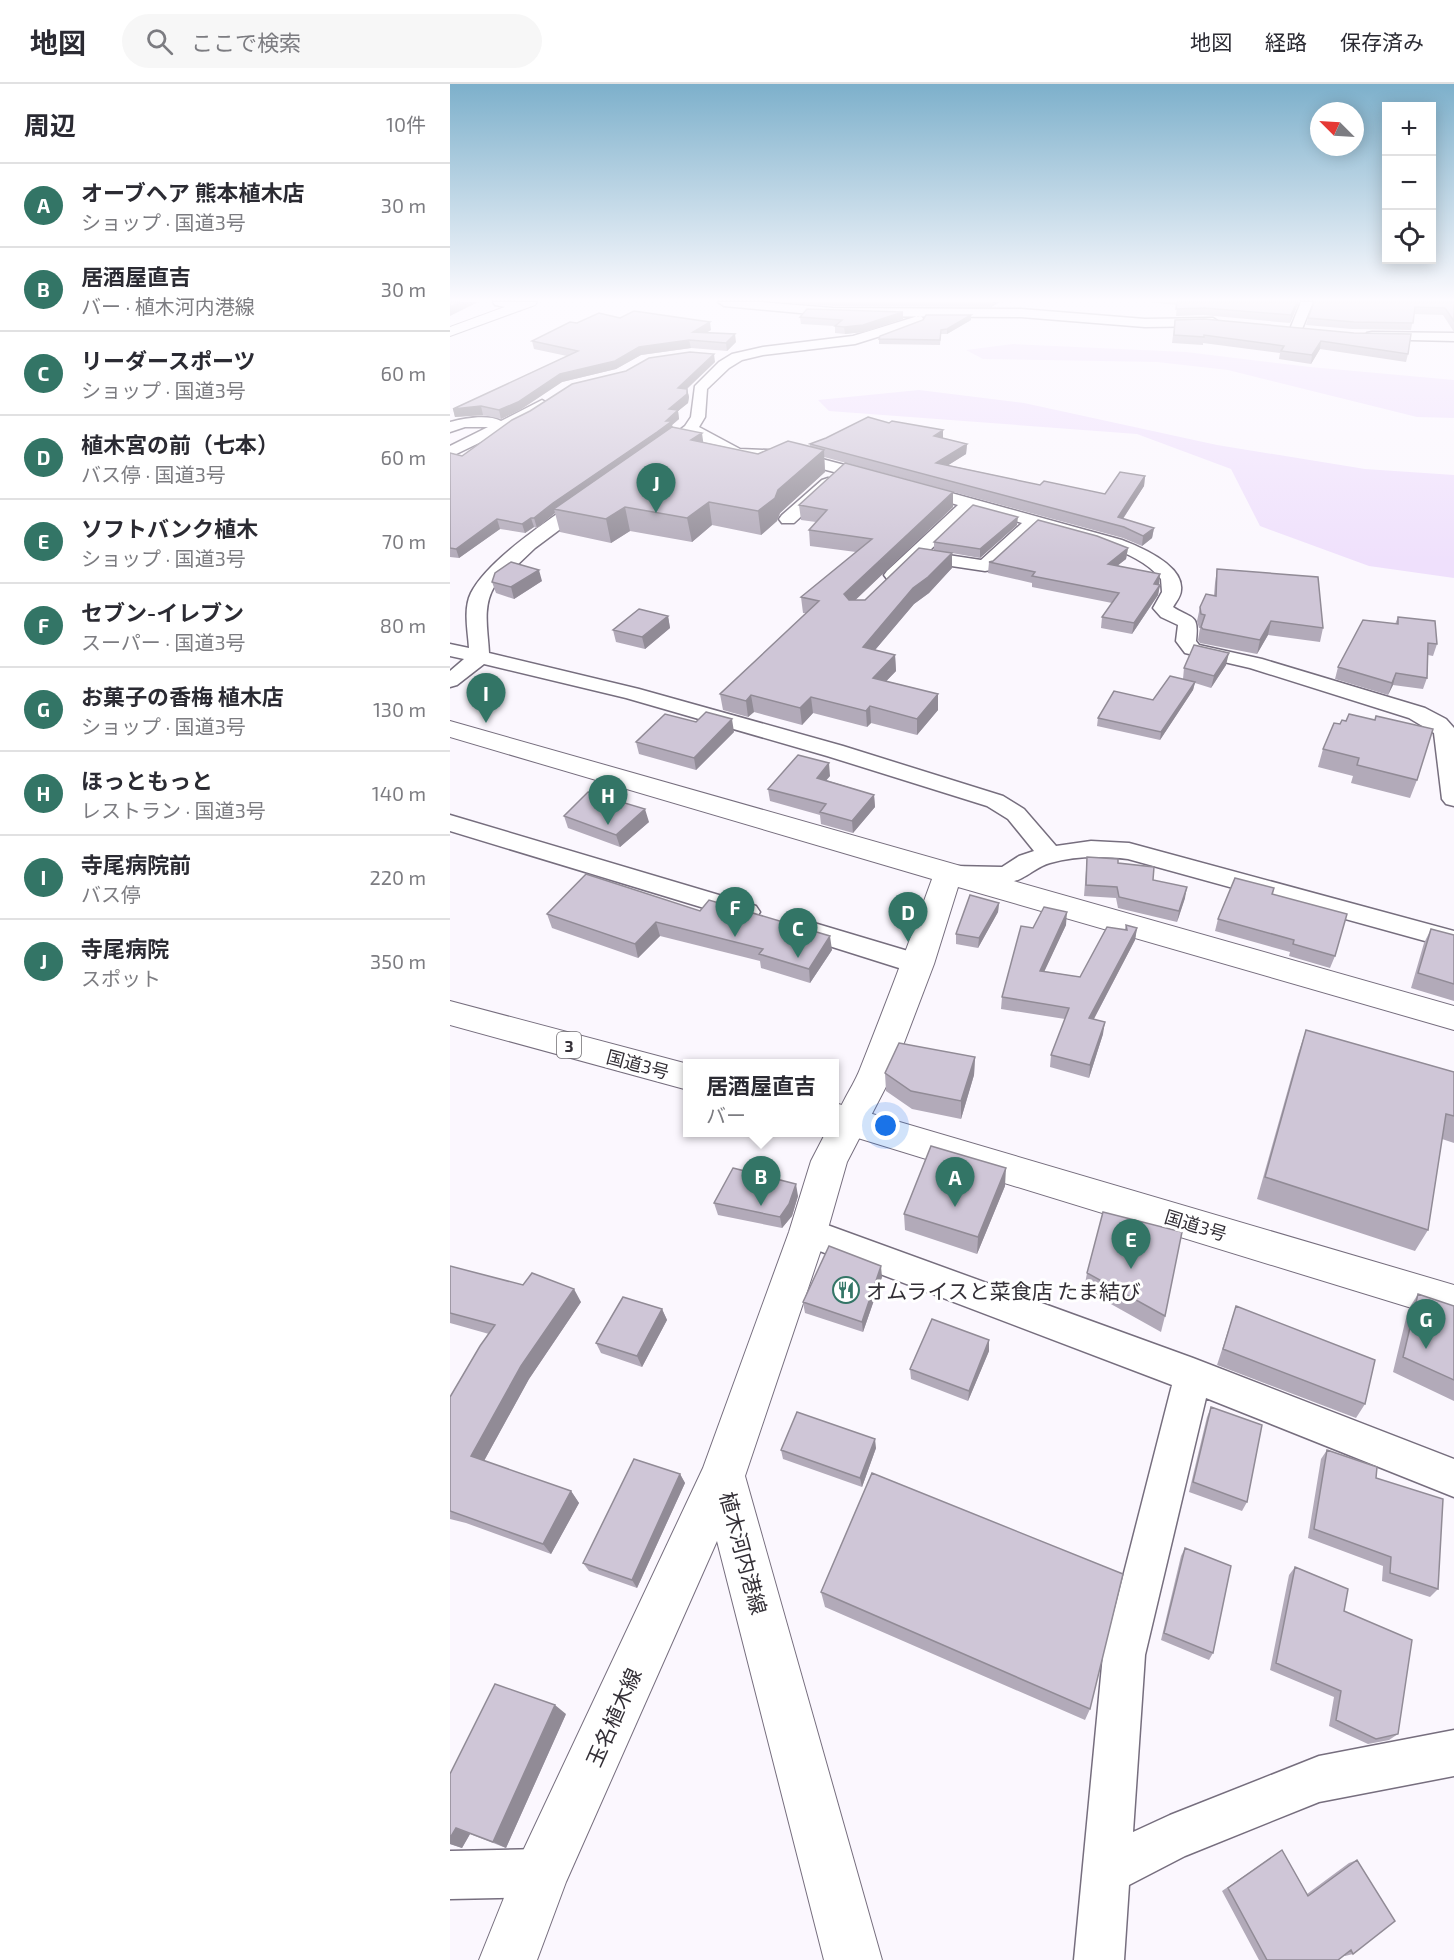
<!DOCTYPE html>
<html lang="ja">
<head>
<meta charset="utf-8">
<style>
	:root { --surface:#fff; --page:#f7f7f7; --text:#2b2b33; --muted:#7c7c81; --line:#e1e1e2; --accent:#337566 }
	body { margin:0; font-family:"Exo 2","Noto Sans JP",sans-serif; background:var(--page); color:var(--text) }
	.controls { position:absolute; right:18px; top:18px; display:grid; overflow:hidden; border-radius:0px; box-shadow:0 3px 15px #0003 }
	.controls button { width:54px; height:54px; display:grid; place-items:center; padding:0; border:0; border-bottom:2px solid var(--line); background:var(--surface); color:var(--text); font:30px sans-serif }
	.compass { position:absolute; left:860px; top:18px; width:54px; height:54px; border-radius:50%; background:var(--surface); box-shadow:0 3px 15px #0003; rotate:294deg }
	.you { position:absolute; left:436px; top:1042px; width:21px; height:21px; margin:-15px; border:4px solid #fff; border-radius:50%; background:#1a73e8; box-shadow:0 0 0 9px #1a73e833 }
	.badge { display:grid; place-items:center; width:39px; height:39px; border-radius:50%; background:var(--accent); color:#fff; font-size:20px; font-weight:700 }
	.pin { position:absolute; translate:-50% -50px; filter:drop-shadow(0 2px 3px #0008) }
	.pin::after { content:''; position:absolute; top:32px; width:21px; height:18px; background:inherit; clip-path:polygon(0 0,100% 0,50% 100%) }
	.popup { position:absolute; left:233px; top:975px; width:156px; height:78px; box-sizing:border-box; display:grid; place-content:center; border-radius:0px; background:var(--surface); filter:drop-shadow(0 2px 4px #0005); font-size:20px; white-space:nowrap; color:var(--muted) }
	.popup b { font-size:22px; color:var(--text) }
	.popup::after { content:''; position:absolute; left:50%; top:100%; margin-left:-12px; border:12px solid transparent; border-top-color:var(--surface) }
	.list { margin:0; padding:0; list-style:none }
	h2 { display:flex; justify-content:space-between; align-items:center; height:78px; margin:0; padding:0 24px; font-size:26px }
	h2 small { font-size:20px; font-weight:400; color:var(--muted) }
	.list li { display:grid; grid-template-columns:39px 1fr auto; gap:18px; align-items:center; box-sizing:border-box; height:84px; padding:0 24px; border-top:2px solid var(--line) }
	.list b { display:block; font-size:22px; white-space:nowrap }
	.list p { margin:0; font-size:20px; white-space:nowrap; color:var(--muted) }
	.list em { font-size:20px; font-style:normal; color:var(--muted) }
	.icon { flex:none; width:33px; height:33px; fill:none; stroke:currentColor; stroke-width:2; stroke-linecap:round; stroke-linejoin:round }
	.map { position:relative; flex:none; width:1004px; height:1876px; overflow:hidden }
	header { display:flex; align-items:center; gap:36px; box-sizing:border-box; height:84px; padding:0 30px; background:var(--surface); border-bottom:2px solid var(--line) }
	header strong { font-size:28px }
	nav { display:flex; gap:33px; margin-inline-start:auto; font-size:21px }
	.search { width:420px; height:54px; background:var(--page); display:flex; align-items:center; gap:15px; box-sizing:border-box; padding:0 21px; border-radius:33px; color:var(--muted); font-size:22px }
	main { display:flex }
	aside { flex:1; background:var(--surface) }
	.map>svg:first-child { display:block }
</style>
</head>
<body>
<header>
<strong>地図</strong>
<div class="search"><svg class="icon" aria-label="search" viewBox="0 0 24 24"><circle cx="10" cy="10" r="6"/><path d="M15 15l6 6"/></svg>ここで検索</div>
<nav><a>地図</a><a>経路</a><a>保存済み</a></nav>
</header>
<main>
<aside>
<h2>周辺<small>10件</small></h2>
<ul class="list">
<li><span class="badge">A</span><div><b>オーブヘア 熊本植木店</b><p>ショップ · 国道3号</p></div><em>30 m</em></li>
<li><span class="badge">B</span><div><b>居酒屋直吉</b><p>バー · 植木河内港線</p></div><em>30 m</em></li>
<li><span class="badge">C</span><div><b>リーダースポーツ</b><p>ショップ · 国道3号</p></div><em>60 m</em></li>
<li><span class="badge">D</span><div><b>植木宮の前（七本）</b><p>バス停 · 国道3号</p></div><em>60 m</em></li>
<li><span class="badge">E</span><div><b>ソフトバンク植木</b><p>ショップ · 国道3号</p></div><em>70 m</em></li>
<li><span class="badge">F</span><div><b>セブン-イレブン</b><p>スーパー · 国道3号</p></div><em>80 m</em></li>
<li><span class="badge">G</span><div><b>お菓子の香梅 植木店</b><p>ショップ · 国道3号</p></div><em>130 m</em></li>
<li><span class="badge">H</span><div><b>ほっともっと</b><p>レストラン · 国道3号</p></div><em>140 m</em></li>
<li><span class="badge">I</span><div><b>寺尾病院前</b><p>バス停</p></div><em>220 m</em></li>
<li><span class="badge">J</span><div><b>寺尾病院</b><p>スポット</p></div><em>350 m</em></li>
</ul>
</aside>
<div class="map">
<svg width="1004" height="1876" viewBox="0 0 1004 1876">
	<rect width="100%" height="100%" fill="#fbf7fe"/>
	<path fill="#efe0fc" d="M563,260L736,268L860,283L1004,296V334L967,333L778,286L707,278L533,275L516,266Z
		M469,306L574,319L767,361L915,385L1004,391V494L919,482L810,442L781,385L687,350L379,327L368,316Z"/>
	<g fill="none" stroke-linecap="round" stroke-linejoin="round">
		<defs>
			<path id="street" d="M43,218H66L76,222L70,226L45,221Z
				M268,218H310L383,224L571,225L695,235L763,234L769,238L763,242L695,243L571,233L383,232L274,222Z
				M851,218H863L852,245L846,249L840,245Z
				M468,232L472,233L474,236L472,239L405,260L313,271L292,276L279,284L257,305L255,333L249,343L290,365L342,367L432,391L434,394L432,397L426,399L342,377L281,373L241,352L225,361L217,356L235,342L241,333L245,302L269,278L282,270L313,263L403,252Z
				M922,248L1004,249V257L917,255L916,252L917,249Z
				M92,316L99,320L81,334L0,373V362L38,343H15L0,348V338C15,334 38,330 51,337Z
				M378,394L384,396L386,399L384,402L344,439H332L329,435L332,431L372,396Z
				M465,399L672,456C690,463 734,481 731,506C731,512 726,518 723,523C743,536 749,529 746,557L749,561L812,575L975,624L996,635L1004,644V722L996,720L992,715L984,649L959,634L800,584L735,569L726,557L728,541L711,533L703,524L712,508L711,495C686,463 625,454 588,444L541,486L535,487L468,477L449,495H437L434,491L437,487L508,421L459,407L457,404ZM523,425L572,439L531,476L478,468Z
				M138,411L144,412L146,416L144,420L85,464L44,503C32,523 38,547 39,569L189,605L393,662L553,712L574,725L606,762L641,757L679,759L1004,847V865L678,775C652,772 625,772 600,779C589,782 582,789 572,794C551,805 516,802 494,796L490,790L494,784L503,782L552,783L569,772L584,767L558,735L537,722L377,672L176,614L34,580L7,601L0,603V587L14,575L0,572V560L19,564C18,547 13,525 21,509C38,475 101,435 132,412Z
				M0,731L306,822L310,828L306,834L297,837L0,747Z
				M344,833L478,873L482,880L478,887L468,890L335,848L331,842L335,836Z
				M358,1134L743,1274L1004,1375V1413L756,1314L695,1571L683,1748L720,1731L869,1672L1004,1646V1692L869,1718L735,1772L679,1801L674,1876H624L653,1571L722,1301L346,1158L341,1148L346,1138Z
				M92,1765L109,1772L116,1789L109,1806L92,1813L0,1815V1767Z"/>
			<path id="secondary" d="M0,637L1004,922V946L508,803L484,880L441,993L397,1078L377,1148L295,1392L432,1876H374L267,1457L116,1798L87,1876H29L72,1769L253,1384L339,1148L361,1077L376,1048H385C385,1024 401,1008 410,985C435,922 459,859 482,795L0,653Z"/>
			<path id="primary" d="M68,218H87L85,221L0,252V243Z"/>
			<path id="highway" d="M0,917L238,980V1006L0,941Z
				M385,1019L1004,1201V1237L385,1047Z"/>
		</defs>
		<use href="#street" stroke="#766e7e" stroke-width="3"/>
		<use href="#secondary" stroke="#766e7e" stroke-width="2"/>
		<use href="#primary" stroke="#766e7e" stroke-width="2"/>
		<use href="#highway" stroke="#766e7e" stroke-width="2"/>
		<use href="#street" fill="#fff" fill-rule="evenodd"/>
		<use href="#secondary" fill="#fff" fill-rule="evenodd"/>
		<use href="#primary" fill="#fff" fill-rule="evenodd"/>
		<use href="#highway" fill="#fff" fill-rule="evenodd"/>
	</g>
	<path fill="#b2aab9" d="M328,218H550L541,223L383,222Z
		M700,218H849L840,239L753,231L726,232L727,221Z
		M1004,218V248L993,231L964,230L961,246L902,245L856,241L858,234Z
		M350,233L453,235L414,248L395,250L385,249V242L351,240Z
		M170,234L261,246L257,248L286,258L277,267L241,264L191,271L166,285L112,298L70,326L51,335L33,331L5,333L3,325L117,272L84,265L82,257L127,239Z
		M754,235L958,270L956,278L870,265L861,280L829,275L830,269L753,259V261L722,259L725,236Z
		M521,236L497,250H491L490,261L429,260V255Z
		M265,278L237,305L239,313L238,319L228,327L229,335L222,341L223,343L253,358L308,370L360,363V360L493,354L517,360L516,370L498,381L590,401L655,410L695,392L694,402L673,435L704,444L702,454L692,462L673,454L374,373L375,388L330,429L327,437L311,451L262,441L242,458L180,447L161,459L110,448L105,429L87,444L84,443L75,449L50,445L9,474L0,473V369L12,372Z
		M349,421L503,423L405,516H415L484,466V458L567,441L530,474L502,469V484L479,509L464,520L425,566L445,571L446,587L436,597L488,610V626L467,651L421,639L417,643L363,629L352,641L304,628L298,633L273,626L270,610L356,529H353L351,513L406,468L360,462L359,446L366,438L351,436Z
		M678,464L676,475L668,481L710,501L708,511L682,550L651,544L652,533L662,519L582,503V499L538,489L539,478Z
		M767,485L873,544L870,558L818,551L807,570L750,559L748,556L750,544H749L747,537L750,523L764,511L765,499Z
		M92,497L64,515L46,509L42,498Z
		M218,532L220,544L195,565L166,558L163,546Z
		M948,533L987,560L983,572L978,571L977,594L973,605L943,601L938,611L885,595L888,583L945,540Z
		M776,581L761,604L745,599L743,606L710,656L647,642L648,634L703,616L733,595L734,584Z
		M884,639L967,696L960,714L901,699L903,692L868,683L873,665Z
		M284,648L246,686L189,670L186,658Z
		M380,692L376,696L424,711L425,723L403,749L371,740L370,731L320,717L318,705Z
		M114,732L199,738L170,763L118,744Z
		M637,773L668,779L703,796L735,814L727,838L668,824L666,814L634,812Z
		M824,804L823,810L885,872L880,884L839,872L840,868L765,847L768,835Z
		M549,819L548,828L528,864L506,860V850Z
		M250,827L382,866L360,899L311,884L310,877L210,852L188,874L102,844L97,830Z
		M616,841L594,887L630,893L675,845L676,841L687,844L685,856L644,935L653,950L639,994L600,983L601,971L615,935L551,925L552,913L583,844Z
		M981,845L1004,851V917L961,904L974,859Z
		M856,946L1004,988V1059L992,1055L978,1146L965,1167L807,1115L848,970Z
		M525,973L524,991L511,1035L462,1025L436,1007L435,989Z
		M555,1102L527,1170L455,1146L454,1130Z
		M348,1112L342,1132L332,1144L268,1131L264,1119Z
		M0,1182L131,1218L79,1295L34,1377L121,1407L129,1419L101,1470L16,1439L0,1435V1313L39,1250L0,1239Z
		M637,1189L715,1232L711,1248L634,1205Z
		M432,1193L413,1248L355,1229L353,1218Z
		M968,1210L1004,1222V1317L943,1288L958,1226Z
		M786,1222L915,1320L906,1334L767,1281Z
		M212,1225L217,1236L192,1283L151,1269L146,1259Z
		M539,1256V1267L518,1317L461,1295L460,1285Z
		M761,1323L797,1418L792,1427L739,1408L757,1333Z
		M426,1364L412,1403L333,1375L331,1366Z
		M877,1366L926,1394L988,1505L980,1513L932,1497L933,1482L858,1454L871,1375Z
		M230,1390L235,1399L187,1504L139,1487L133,1479Z
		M735,1464L763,1569L759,1576L711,1556L731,1472Z
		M845,1483L894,1527L948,1650L939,1656L918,1660L879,1642L884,1613L820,1586L839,1491Z
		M371,1508L640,1625L635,1636L375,1523Z
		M116,1630L56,1764L20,1750L12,1764L0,1760Z
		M832,1766L857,1810L899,1779L907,1776L903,1870L895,1872L894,1871L888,1876H809L772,1807Z"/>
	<path fill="#918b96" d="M11,218H28L0,232V223Z
		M542,218H550H549L541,223Z
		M847,218H849L840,239L841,231Z
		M453,228V235L414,248L395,250L394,243Z
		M521,231V236L497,250V245Z
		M260,238L261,246L245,255L243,248Z
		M285,250L286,258L277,267L276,259Z
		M239,256L241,264L191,271L166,285L112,298L70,326L51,335L49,326L110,290L189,263Z
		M871,257L870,265L861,280L862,271Z
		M264,270L265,278L229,312L228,304Z
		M237,305L239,313L238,319L228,327L229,335L222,341L223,346L104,425L105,429L87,444L84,434L103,419L216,337L219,325Z
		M31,322L33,331L5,333L3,325Z
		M493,346V355L484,352Z
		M252,349L255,371L241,356Z
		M517,360L516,370L486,389V379Z
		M374,366L375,388L330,429L327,437L311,451L308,427L328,406Z
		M695,392L694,402L668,442V433Z
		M503,408V423L395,526L394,510Z
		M259,418L262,441L242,458L237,434Z
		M175,423L180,447L161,459L156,435Z
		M568,433L567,441L530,474V465Z
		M81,434L84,443L75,449L72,440Z
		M47,435L50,445L9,474L6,465Z
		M704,444L702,454L692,462L693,452Z
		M678,464L676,475L657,490L658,480Z
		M502,469V484L479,509L464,520L414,579L413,563L463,504Z
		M89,486L92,497L64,515L61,503Z
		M710,490L709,501L704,500Z
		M710,501L708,511L682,550L684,539Z
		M218,532L220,544L195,565L192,553Z
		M821,537L818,551L807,570L810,556Z
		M779,569L776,581L761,604L764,592Z
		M445,571L446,587L424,610L423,594Z
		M946,589L943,601L938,611L942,599Z
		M745,598L743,606L710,656L711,648Z
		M488,610V626L467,651V635Z
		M301,611L304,628L298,633L296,617Z
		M361,613L363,629L352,641L350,624Z
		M420,622L421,639L417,643L416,627Z
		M282,635L284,648L246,686L244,674Z
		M379,679L380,692L368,706L367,694Z
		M424,711L425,723L403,749L402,737Z
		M195,725L199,738L170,763L166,751Z
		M737,803L735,814L727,838L729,827Z
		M549,819L548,828L528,864L529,854Z
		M617,828L616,841L589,899L590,887Z
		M206,838L210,852L188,874L185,860Z
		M687,844L685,856L638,946L639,934Z
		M380,852L382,866L360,899L359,885Z
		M655,938L653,950L639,994L640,981Z
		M525,973L524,991L511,1035V1017Z
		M556,1084L555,1102L527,1170L528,1153Z
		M346,1100L348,1112L342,1132L332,1144L330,1133Z
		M431,1182L432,1193L413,1248L412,1238Z
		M124,1205L131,1218L79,1295L30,1384L21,1372L71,1282Z
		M212,1225L217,1236L192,1283L187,1272Z
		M539,1256V1267L518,1317L519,1307Z
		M425,1355L426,1364L412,1403L410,1394Z
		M230,1390L235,1399L187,1504L182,1496Z
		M121,1407L129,1419L101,1470L93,1460Z
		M105,1621L116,1630L56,1764L43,1758Z
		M6,1744L20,1750L12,1764L0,1760V1754Z"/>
	<path fill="#cfc6d7" stroke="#918b96" stroke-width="1.5" d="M0,218H11L0,223Z
		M727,218H847L841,231L754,224L726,225Z
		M864,218H1004V237L995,224L965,223L963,239L904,238L858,234Z
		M357,225L453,228L413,241L394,243L385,242L392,236L350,233Z
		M184,227L260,238L243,248L285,250L276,259L239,256L189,263L165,277L110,290L68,318L49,326L31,322L3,325L128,267L82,257L120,238L127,239L149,229L170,234Z
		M476,231H521L497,245L491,246L490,256L429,255L430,252L473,236Z
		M754,235L904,249L961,250L958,270L871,257L862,271L831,267L834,262L754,251V253L724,251L725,236Z
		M240,268L264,270L228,304L237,305V310L219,325L228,326L216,337H222L207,348L103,419L84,434H81L72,440L47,435L6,465L0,464V369L12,372L62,336L80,327L122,300L176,287L199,274Z
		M418,333L439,339L442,337L493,346L484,352L517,360L486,379L590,401L594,397L655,410L670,388L695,392L668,433L704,444L693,452L674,443L360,360L376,354Z
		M222,343L252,349L241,356L308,370L338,357L374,366L328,406L325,414L308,427L259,418L237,434L175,423L156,435L104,425Z
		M395,379L503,408L394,510L399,516H415L469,464L502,469L478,493L463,504L413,563L445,571L423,594L488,610L467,635L420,622L416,627L361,613L350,624L301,611L296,617L270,610L369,517L351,513L422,455L359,446L377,426L349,421Z
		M523,421L568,433L530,465L484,458Z
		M588,436L647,452L678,464L658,480L710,490L704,500L710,501L684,539L652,533L669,509L582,492L585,488L539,478L543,477Z
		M61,478L89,486L61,503L42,498L45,489Z
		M767,485L868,493L873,544L821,537L810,556L753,545L751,543L755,531L751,530L750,523L756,510L766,512Z
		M189,525L218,532L192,553L163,546Z
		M948,533L985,537L987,560L978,559L977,594L946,589L942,599L888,583L913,536L948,540Z
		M744,561L779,569L764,592L734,584Z
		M720,592L745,598L711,648L648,634L664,607L703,616Z
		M256,628L282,635L244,674L186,658L215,630L246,638Z
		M899,630L925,636L926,632L983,645L967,696L907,681L909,674L873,665L884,639L890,640L892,636L896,637Z
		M348,671L379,679L367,694L424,711L402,737L370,728L376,720L318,705Z
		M138,708L195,725L166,751L114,732Z
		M637,773L668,775V779L704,783L703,796L737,803L729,827L669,813L667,803L636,801Z
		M136,790L250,827L259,816L380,852L359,885L309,870L313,865L206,838L185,860L97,830Z
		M785,794L824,804L822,810L897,830L885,872L843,860L844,856L768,835Z
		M520,811L549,819L529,854L506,850Z
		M594,823L617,828L590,887L630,893L657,843L677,846L676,841L687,844L639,934L655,938L640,981L601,971L619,924L552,913L571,842L583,844Z
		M981,845L1004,851V900L968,889Z
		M856,946L1004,988V1032L996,1030L978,1146L815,1093Z
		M449,959L525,973L511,1017L461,1007L435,989Z
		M481,1062L556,1084L528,1153L454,1130Z
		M283,1084L346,1100L339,1120L330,1133L264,1119Z
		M653,1128L732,1148L715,1232L637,1189Z
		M379,1162L431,1182L412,1238L353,1218Z
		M0,1182L73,1201L82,1189L124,1205L71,1282L21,1372L121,1407L93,1460L0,1427V1313L30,1262L45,1241L0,1229Z
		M968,1210L1004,1222V1296L953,1273Z
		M173,1213L212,1225L187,1272L146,1259Z
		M786,1222L925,1276L915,1320L773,1265Z
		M482,1235L539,1256L519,1307L460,1285Z
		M761,1323L812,1341L797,1418L743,1398Z
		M347,1328L425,1355L410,1394L331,1366Z
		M877,1366L927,1383L926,1394L993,1415L988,1505L940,1489L941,1473L864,1445Z
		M184,1375L230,1390L182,1496L133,1479Z
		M422,1389L673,1490L640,1625L371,1508Z
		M735,1464L781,1482L763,1569L714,1549Z
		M845,1483L898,1505L894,1527L962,1556L948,1650L926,1655L886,1636L891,1607L826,1579Z
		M45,1600L105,1621L43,1758L6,1744L0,1754V1690Z
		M832,1766L858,1812L907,1776L945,1837L903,1870L901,1866L888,1876H817L778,1804Z"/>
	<linearGradient id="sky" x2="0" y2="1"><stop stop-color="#7db0cb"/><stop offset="0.45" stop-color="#fdfbff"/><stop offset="1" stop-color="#fdfbff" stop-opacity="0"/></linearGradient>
	<rect width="1004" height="480" fill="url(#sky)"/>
	<defs>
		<symbol id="restaurant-ring" viewBox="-11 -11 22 22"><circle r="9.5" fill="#fff" stroke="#337566" stroke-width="1.5"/><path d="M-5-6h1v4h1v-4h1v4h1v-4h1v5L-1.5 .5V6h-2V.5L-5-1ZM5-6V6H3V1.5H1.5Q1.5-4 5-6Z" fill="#337566"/></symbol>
	</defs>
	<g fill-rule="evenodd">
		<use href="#restaurant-ring" x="381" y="1191" width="30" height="30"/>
	</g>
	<g text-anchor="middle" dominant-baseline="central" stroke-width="6" stroke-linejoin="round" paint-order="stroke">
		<rect fill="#fff" stroke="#706d72" stroke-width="1.5" x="107" y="948" width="24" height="26" rx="4.5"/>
		<g font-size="16" font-weight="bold" fill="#332f36">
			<text x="119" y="961">3</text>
		</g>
		<g font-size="18" fill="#332f36" stroke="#fff">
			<text transform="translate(188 980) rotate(15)">国道3号</text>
			<text transform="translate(746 1141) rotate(17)">国道3号</text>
		</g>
		<g font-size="21" fill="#332f36" stroke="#fff" text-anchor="start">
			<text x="416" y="1206">オムライスと菜食店 たま結び</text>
		</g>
		<g font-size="21" fill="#332f36" stroke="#fff">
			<text transform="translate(294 1469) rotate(75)">植木河内港線</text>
			<text transform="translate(163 1633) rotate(-66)">玉名植木線</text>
		</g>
	</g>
</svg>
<div class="controls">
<button>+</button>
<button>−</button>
<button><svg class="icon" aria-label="locate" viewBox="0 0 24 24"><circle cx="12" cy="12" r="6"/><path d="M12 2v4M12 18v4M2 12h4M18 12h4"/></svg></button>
</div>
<svg class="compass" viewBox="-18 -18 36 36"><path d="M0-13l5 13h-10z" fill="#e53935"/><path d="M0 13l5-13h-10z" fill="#7c7c81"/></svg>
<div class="you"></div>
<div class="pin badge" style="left:505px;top:1123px">A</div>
<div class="pin badge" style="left:311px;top:1122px">B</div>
<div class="popup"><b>居酒屋直吉</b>バー</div>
<div class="pin badge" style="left:348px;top:874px">C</div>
<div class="pin badge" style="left:458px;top:858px">D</div>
<div class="pin badge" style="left:681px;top:1185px">E</div>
<div class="pin badge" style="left:285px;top:853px">F</div>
<div class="pin badge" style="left:976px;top:1265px">G</div>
<div class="pin badge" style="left:158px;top:741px">H</div>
<div class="pin badge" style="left:36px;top:639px">I</div>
<div class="pin badge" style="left:206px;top:429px">J</div>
</div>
</main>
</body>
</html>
